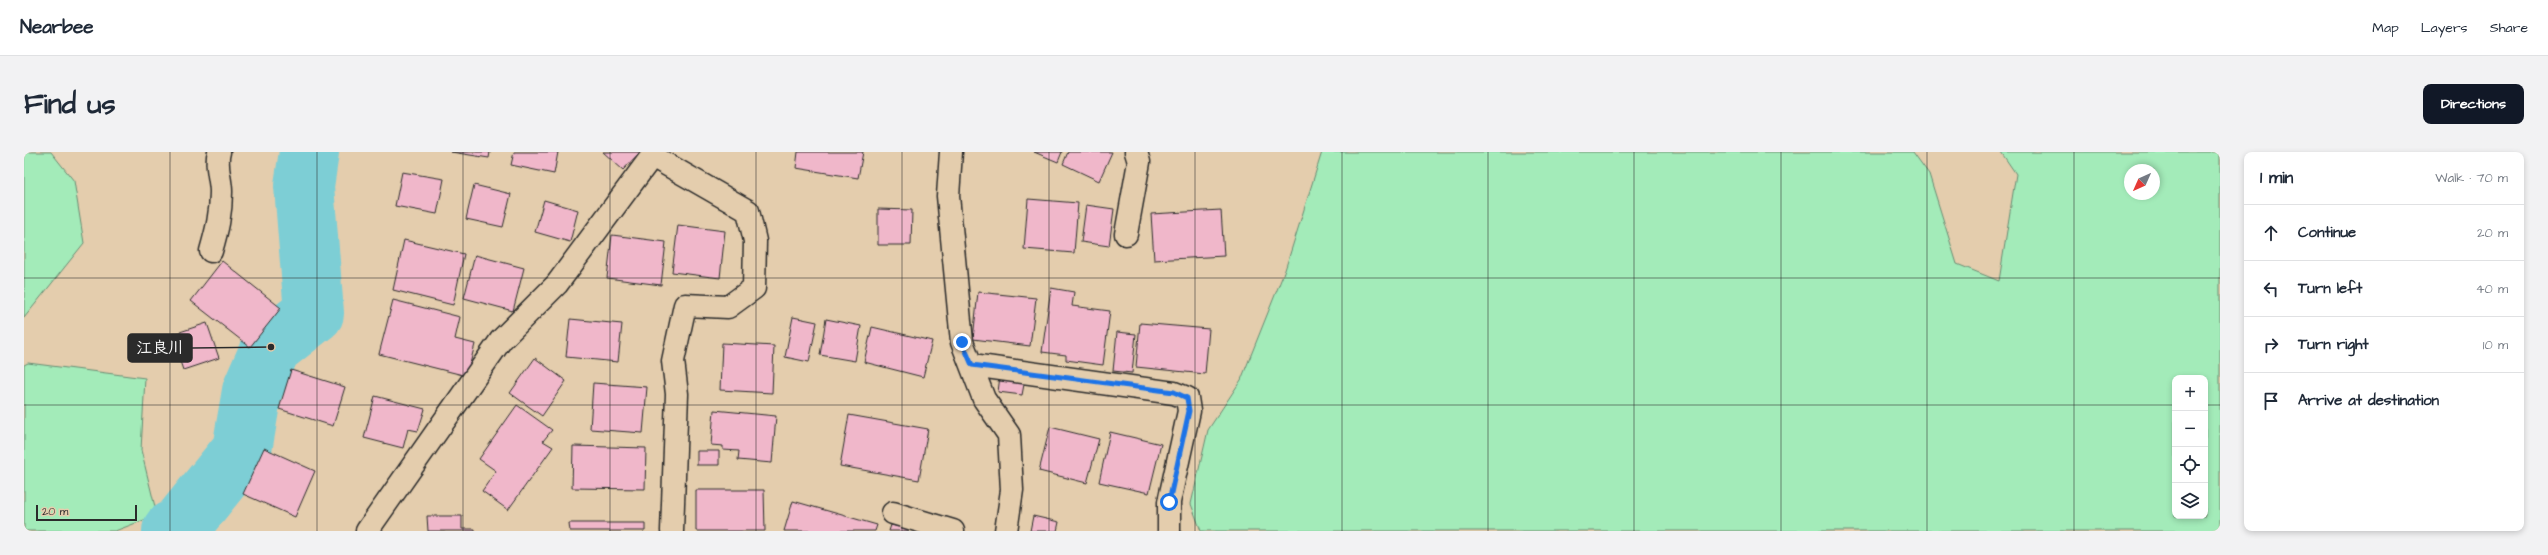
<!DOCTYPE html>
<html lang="en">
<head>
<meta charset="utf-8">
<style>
	:root { --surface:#fff; --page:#f2f2f3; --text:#1f2937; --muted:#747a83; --line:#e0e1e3; --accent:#111827 }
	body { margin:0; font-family:"Architects Daughter","Klee One",sans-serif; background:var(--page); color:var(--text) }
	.controls { position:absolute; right:12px; bottom:12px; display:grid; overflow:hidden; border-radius:8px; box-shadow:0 2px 6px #0003 }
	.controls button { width:36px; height:36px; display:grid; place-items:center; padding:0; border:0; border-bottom:1px solid var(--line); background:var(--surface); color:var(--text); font:20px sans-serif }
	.compass { position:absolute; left:2100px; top:12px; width:36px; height:36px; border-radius:50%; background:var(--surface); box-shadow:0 2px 6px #0003; rotate:225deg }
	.scale { position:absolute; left:12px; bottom:10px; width:101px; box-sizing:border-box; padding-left:4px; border:2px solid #2b2b2b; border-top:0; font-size:11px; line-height:14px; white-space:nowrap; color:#2b2b2b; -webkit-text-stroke:3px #e4cdad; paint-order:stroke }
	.stop { position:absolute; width:12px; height:12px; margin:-9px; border:3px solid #1a73e8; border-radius:50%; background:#fff }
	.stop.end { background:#1a73e8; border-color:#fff; box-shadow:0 1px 4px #0008 }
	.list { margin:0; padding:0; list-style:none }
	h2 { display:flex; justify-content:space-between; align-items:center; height:52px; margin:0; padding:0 16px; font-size:17px }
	h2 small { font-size:13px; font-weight:400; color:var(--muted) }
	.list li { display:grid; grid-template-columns:26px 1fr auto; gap:12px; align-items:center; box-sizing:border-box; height:56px; padding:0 16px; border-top:1px solid var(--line) }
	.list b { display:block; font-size:15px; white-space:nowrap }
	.list em { font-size:13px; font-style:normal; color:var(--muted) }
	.icon { flex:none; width:22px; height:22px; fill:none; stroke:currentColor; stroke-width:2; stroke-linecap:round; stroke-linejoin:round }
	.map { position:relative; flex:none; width:2196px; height:379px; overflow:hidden; border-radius:8px }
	header { display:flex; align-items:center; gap:24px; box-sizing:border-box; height:56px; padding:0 20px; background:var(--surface); border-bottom:1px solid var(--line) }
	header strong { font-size:19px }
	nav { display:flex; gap:22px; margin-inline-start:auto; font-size:14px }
	.intro { display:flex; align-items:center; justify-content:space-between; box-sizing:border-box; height:96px; padding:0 24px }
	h1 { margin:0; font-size:28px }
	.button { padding:10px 18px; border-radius:8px; background:var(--accent); color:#fff; font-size:14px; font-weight:700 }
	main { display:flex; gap:24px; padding:0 24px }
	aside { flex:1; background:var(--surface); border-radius:8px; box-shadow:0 2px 6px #0003 }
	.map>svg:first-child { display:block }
</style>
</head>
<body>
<header>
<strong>Nearbee</strong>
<nav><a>Map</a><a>Layers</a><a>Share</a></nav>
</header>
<div class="intro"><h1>Find us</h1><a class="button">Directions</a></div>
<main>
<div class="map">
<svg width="2196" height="379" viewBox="0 0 2196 379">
	<rect width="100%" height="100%" fill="#e4cdad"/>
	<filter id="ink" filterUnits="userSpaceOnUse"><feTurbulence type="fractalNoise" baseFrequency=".025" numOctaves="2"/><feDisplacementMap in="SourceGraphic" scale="8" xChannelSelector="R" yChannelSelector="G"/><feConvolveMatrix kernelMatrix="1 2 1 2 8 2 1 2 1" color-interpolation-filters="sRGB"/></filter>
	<g filter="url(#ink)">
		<path fill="#a3ebb9" stroke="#678b72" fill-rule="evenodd" d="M0,0H27L50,29L60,91L0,166Z
			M1298,0H1889L1905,22L1933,112L1975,129L1992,22L1977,0H2196V379H1177L1167,352L1184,278L1217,228L1261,118ZM2106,18H2130V42H2106ZM2151,226H2181V364H2151Z
			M4,211L121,226L117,298L133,363L91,379H0V213Z"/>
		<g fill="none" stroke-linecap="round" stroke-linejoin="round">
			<path stroke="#7dced5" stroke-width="60" d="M148,379L156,375L218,298L228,239L247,195L290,161L280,34L285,0"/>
		</g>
		<path fill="#f0b7ca" stroke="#2b2b2b" d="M427,0H466L465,6Z
			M490,0H534L530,22L487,13Z
			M579,0H616L599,18Z
			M774,0H839L834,26L772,16Z
			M1010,0H1038L1034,10Z
			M1044,0H1088L1075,29L1039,12Z
			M378,20L420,27L413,62L371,54Z
			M450,33L487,42L479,75L442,67Z
			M1004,47L1054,51L1050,101L1000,97Z
			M520,48L554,58L546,90L511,80Z
			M1062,53L1090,57L1085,94L1057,90Z
			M854,57L888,58L887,93H854Z
			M1197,58L1200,104L1130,108L1127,62Z
			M654,73L701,79L696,126L648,120Z
			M588,83L642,90L637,133L583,126Z
			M380,88L440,102L429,153L369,138Z
			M451,103L500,116L489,159L440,146Z
			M198,109L257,156L226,195L167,149Z
			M1027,136L1050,140L1048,154L1086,159L1079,213L1042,208V203L1018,200Z
			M954,140L1012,146L1006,194L949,187Z
			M369,148L436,165L431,187L451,192L443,224L355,202Z
			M769,165L793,170L785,210L761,205Z
			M546,167L598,172L594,210L542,205Z
			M802,167L837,174L831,209L796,203Z
			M183,171L195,206L159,218L147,183Z
			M1116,171L1185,177L1181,222L1112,215Z
			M848,175L908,189L899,225L840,210Z
			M1093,180L1112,182L1108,221L1089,219Z
			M698,191L750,194L748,241L696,238Z
			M511,206L542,229L518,264L486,241Z
			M267,218L321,235L309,274L255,257Z
			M976,224L1001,227L998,243L974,240Z
			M569,231L623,235L619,281L566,277Z
			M351,244L401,257L394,279L384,277L379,296L340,286Z
			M493,253L528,278L519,289L529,295L484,358L458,339L472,319L455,307Z
			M690,258L752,264L748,311L714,308L715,299L699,298V294L687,293Z
			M825,263L904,277L895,328L816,314Z
			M1026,275L1075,287L1063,331L1015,319Z
			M1086,280L1137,292L1125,341L1075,330Z
			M549,294L622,296L621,337L548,336Z
			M240,296L291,319L271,365L219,342Z
			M673,299H695V313H673Z
			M672,338H740L741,379H672Z
			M769,349L853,373L851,379H760Z
			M403,364H438V377H451V379H404Z
			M1009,364L1035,370L1033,379H1006Z
			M545,371H621V379H546Z
			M867,373L886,377L885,379H865Z"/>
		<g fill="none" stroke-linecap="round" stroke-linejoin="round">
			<defs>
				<path id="minor" d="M927,0L924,44L938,190L960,247L985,283L988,338L982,379
					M628,4L724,59L731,89L730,136L704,155L661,153L649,209L653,242L648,379
					M1102,82L1115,10L1112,0
					M187,99C193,78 197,62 197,40C197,27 191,13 195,0
					M948,213L1150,241L1163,246L1165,259L1145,350V379
					M869,361L929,379
					M343,379L477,188L533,132L631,0"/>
			</defs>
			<use href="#minor" stroke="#2b2b2b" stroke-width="25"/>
			<use href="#minor" stroke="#e4cdad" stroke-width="22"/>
		</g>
	</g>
	<g fill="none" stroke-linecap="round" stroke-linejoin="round" filter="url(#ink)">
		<path stroke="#1a73e8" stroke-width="5" d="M938,190L948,213L1150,240L1163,246L1165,259L1145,350"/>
	</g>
	<path fill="none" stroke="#2b2b2b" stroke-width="1" stroke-opacity="0.55" d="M146,0V379M293,0V379M439,0V379M586,0V379M732,0V379M878,0V379M1025,0V379M1171,0V379M1318,0V379M1464,0V379M1610,0V379M1757,0V379M1903,0V379M2050,0V379M0,126H2196M0,253H2151M2181,253H2196"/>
	<path fill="none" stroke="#2b2b2b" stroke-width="1.5" d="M247 195L168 196"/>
	<circle fill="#2b2b2b" stroke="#e4cdad" stroke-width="1.5" cx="247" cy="195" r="4"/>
	<rect fill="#2b2b2b" stroke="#2b2b2b" stroke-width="1.5" x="104" y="182" width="64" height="28" rx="4"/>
	<g font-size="16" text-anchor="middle" font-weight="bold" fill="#fff">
		<text x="136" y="201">江良川</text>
	</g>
</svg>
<div class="controls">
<button>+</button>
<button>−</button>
<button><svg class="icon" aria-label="locate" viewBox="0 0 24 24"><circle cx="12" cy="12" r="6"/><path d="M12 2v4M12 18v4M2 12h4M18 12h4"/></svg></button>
<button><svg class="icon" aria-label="layers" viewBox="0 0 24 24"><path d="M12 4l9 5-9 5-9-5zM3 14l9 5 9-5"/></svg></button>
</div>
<svg class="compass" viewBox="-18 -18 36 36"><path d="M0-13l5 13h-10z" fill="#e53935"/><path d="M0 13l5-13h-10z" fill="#747a83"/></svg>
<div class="scale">20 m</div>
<div class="stop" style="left:1145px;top:350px"></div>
<div class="stop end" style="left:938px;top:190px"></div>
</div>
<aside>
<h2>1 min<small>Walk · 70 m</small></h2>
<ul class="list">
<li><svg class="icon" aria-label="ahead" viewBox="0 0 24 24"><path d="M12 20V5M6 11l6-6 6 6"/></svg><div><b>Continue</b></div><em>20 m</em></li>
<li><svg class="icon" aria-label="left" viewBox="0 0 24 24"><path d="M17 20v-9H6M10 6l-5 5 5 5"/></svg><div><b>Turn left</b></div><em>40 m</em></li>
<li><svg class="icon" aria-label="right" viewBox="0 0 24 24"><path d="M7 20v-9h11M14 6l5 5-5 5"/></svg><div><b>Turn right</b></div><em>10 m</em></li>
<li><svg class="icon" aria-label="arrive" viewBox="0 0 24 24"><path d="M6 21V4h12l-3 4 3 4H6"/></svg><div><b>Arrive at destination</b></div></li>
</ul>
</aside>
</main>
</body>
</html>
